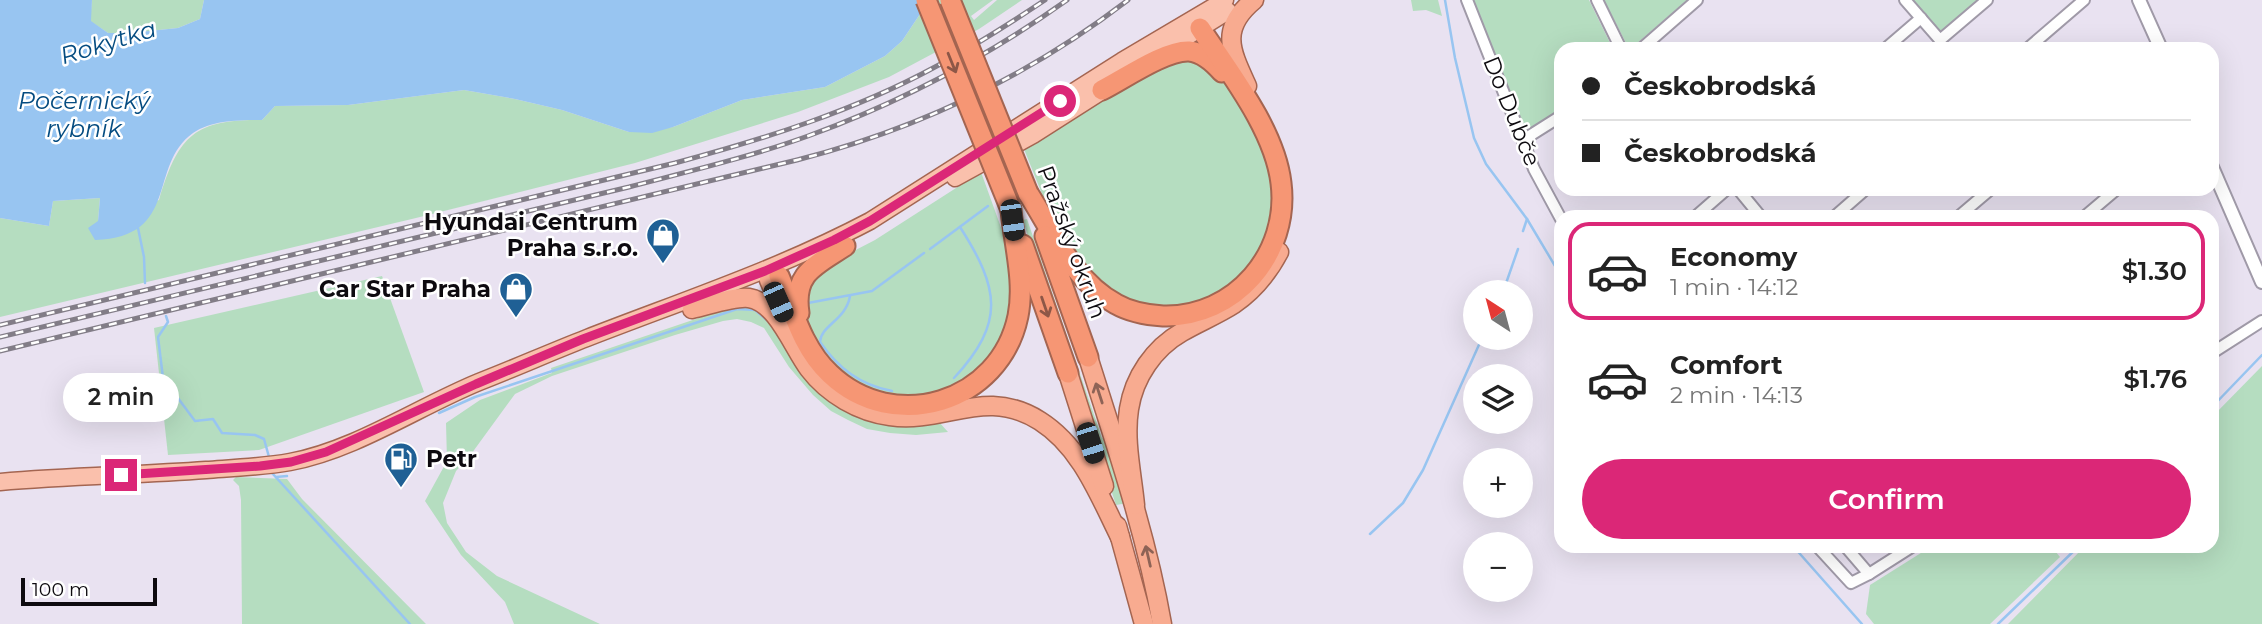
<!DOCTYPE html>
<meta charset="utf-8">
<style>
:root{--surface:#fff;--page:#f6f6f6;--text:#222;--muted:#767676;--line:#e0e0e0;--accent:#db2777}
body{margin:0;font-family:Montserrat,sans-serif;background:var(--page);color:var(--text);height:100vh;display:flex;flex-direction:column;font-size:26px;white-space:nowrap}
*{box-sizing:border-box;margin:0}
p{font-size:23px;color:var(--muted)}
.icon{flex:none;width:38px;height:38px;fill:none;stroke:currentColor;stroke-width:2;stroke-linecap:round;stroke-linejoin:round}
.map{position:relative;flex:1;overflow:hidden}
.sheet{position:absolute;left:1554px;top:210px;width:665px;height:343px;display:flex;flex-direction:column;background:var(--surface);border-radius:21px;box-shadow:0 7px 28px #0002}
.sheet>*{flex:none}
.banner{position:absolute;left:1554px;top:42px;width:665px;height:154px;border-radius:21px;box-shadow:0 7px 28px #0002;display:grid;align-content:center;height:154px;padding:0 28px;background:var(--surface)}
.needle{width:46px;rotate:324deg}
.buttons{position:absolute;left:1463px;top:280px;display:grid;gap:14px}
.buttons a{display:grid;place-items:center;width:70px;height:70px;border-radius:50%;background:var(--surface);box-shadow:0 7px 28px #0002;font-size:35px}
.scale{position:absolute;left:21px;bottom:18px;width:136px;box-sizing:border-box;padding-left:7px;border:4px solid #0d0a0f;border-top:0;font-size:19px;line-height:24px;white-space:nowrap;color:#0d0a0f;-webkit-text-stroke:5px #fff;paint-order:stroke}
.end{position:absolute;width:32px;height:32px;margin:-16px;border:9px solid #db2777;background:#fff;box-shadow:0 0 0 4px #fff}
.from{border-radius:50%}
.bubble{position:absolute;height:49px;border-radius:24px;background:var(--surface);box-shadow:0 7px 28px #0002;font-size:23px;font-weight:600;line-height:49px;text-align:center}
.car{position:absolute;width:21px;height:42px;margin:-21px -10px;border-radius:9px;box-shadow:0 0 5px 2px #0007;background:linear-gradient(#222 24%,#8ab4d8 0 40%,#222 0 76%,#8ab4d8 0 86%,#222 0)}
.banner b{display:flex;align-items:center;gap:24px;height:66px;font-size:26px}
.banner b+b{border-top:2px solid var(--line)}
.banner i{width:18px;height:18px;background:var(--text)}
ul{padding:12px 0 0;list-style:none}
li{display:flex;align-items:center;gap:21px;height:98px;margin:0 14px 10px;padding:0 14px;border:4px solid transparent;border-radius:21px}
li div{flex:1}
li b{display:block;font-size:26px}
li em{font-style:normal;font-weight:600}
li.selected{border-color:var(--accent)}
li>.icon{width:63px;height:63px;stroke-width:1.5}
.button{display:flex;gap:14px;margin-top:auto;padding:14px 28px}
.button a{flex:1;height:80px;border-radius:42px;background:var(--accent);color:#fff;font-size:28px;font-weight:600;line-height:80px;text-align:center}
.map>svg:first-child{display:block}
.green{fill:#b5ddc0}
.water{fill:#98c5f1}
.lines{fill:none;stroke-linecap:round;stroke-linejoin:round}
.stream{stroke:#98c5f1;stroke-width:2.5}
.minor-casing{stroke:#a09aa8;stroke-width:14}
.tertiary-casing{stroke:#a09aa8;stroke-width:16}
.primary-casing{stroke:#a46551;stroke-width:19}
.trunk-casing{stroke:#a46551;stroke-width:21}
.motorway-casing{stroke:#a46551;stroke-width:23}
.minor{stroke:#fff;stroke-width:10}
.tertiary{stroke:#fff;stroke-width:12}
.primary{stroke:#fac0ac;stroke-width:16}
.trunk{stroke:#f8ab90;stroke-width:18}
.motorway{stroke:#f69674;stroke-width:19}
.rail-casing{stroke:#827d87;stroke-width:5}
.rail{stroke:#fff;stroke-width:2.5;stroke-dasharray:8;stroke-linecap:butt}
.motorway-bridge-casing{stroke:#a46551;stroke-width:23;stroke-linecap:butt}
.motorway-bridge{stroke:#f69674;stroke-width:19}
.oneway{stroke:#8d5747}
.oneway2{stroke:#8e6356}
.route{stroke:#db2777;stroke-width:9}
.labels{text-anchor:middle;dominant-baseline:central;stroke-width:5;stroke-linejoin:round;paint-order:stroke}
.street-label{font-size:23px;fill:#0d0a0f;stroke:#fff}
.poi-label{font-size:23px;font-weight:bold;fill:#0d0a0f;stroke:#fff;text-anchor:end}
.water-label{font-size:24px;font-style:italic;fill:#054c81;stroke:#fff}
</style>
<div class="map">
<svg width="2262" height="624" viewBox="0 0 2262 624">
<rect width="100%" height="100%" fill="#e9e2f1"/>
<!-- green -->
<g class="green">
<path d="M92,0h112l-4,19 -22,9 -48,5h-22l-18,-12z"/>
<path d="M925,0h68l-22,16 3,4 23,-20h25l-43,29 -90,48 -91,35 -163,51 -219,55 -416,99v-99l49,8 4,-25 47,-3 -2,23 61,-21c19,-63 34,-81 103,-80l13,-14 73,-1 116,-15 51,9 47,11 67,22 44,-5 69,-27 83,-13 60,-31 17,-15 22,-33z"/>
<path d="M1411,0h27l4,16 -16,-6 -13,1z"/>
<path d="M1472,0h117l24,49h-52v59c-11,8 -23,20 -37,22z"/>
<path d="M1604,0h83l-52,45h-8z"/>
<path d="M1913,0h68l-35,31 -11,-1 -23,-26z"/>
<path d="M1190,57l32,21 33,51 9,20 12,49 -9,45 -29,40 -46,24h-54l-45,-25 -43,-68 -26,-65 126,-79z"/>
<path d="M981,172l22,61 4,3 7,70 -21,50 -26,26 -38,14 -35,2 -46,-18 -27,-27 -17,-38 -1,-27 12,-17 60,-31z"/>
<path d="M1027,219l75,219 6,-1 20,66 -12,2 -81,-246 -12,-39z"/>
<path d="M382,276l42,116 -165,58 -91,5 -14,-127z"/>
<path d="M740,304l25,8c11,18 20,39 33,57 35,47 85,59 141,53l9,10 -32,3 -26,-2 -23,-4 -19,-9 -17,-9 -18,-16 -24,-28 -25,-39 -13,-6 -14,-3 -14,2 -48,14 -123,41 -37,18 -46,63 -13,14 -13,32 4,20 19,29 31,24 103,48h-86l-9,-22 -44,-47 -36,-54 22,-40 -1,-38 34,-23 69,-26 3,-1 -1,-5z"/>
<path d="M2262,366v258h-254l77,-78h127v-129z"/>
<path d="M236,477l51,2 15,20 124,125h-184l-1,-124 -2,-14 -6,-6z"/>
<path d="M1932,546h119l9,11 -70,67h-116l-8,-10 4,-29z"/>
</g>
<!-- water -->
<path class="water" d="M0,0h92l-1,21 17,12h22l48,-5 22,-9 4,-19h721l-1,8 -22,33 -17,15 -60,31 -83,13 -69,27 -21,6 -23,-1 -67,-22 -47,-11 -51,-9 -116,15 -73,1 -13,14c-22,0 -50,0 -69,13 -46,33 -12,104 -98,107l-7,-12 10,-7 2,-23 -47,3 -4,25 -49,-8z"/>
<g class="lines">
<!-- stream -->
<g class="stream">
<path d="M1445,0l10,58 19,80 12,26 41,55 34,57"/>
<path d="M138,228l6,29 1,26"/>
<path d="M1523,231l4,-12"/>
<path d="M930,249l58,-43"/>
<path d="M1503,292l15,-43"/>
<path d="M850,296c-4,24 -29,29 -30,46 18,26 40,43 72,49"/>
<path d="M808,303l64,-12 52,-38"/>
<path d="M166,316l2,6 -10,15 5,41 32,43 18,-2 9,14 33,2 9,4 5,18"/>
<path d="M954,378c52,-56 45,-90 6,-151"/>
<path d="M2212,407l50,-52"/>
<path d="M439,413l36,-16 262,-88 18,1 13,11"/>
<path d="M272,473l138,151"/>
<path d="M276,477l11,-1"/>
<path d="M1370,534l33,-31 20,-33 59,-132"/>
<path d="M1793,546l69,78"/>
<path d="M1998,624l81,-78"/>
</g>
<!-- minor casing -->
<g class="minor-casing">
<g id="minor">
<path d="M1467,0l67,169 27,50"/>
<path d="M1597,0l24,49"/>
<path d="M1905,0l35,40 47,-40"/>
<path d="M1641,49l56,-49"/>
<path d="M1885,49l36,-31"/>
<path d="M2027,49l57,-49"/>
<path d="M1523,140l38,-24"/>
<path d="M1738,189l23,28"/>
<path d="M1695,217l32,-28"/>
<path d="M1834,217l32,-28"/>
<path d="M1958,217l33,-28"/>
<path d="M2084,217l33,-28"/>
<path d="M2212,353l50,-32"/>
<path d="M1817,546l34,37 18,-9 44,-28"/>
<path d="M1845,546l24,28"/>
</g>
</g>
<!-- tertiary casing -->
<g class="tertiary-casing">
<g id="tertiary">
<path d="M2139,0l22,49"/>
<path d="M2212,167l50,115"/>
</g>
</g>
<!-- primary casing -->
<g class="primary-casing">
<g id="primary">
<path d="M1161,53l67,-42"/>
<path d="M955,178l78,-43 80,-51"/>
<path d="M0,482c68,-6 137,-7 206,-12 28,-2 56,-3 84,-8 65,-12 128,-55 189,-80 36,-14 72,-30 108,-44 95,-37 192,-69 283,-117l252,-160 103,-61"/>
</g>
</g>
<!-- trunk casing -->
<g class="trunk-casing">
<g id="trunk">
<path d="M1247,86c-16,-35 -28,-57 7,-86"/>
<path d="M769,280l17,39"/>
<path d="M692,309c15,-3 42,-13 57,-11 28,4 44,50 60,71 19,25 50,43 81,47 55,8 95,-30 150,5 41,26 59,74 80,116"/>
<path d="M1088,357c28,89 58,176 74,267"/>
<path d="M1068,373l36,113"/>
<path d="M1135,505c-3,-31 -11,-65 -6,-96 5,-32 25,-61 53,-77 17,-10 35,-17 52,-28 20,-14 34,-31 45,-52"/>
<path d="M1117,526l27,98"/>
</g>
</g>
<!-- motorway casing -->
<g class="motorway-casing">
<g id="motorway">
<path d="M1102,90c22,-11 63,-40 87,-39 13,1 25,12 33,21"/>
<path d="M1028,193c25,39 45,88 88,111 14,8 31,11 47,12 72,2 127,-63 118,-133 -6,-53 -52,-111 -81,-155"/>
<path d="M1045,236l43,121"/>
<path d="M1023,245l45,128"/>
<path d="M779,276c14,34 23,72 51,98 64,61 170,29 188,-58 7,-34 -4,-72 -7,-106"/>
<path d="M799,313c-6,-40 16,-47 46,-67"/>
</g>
</g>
<!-- minor -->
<use href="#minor" class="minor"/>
<!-- tertiary -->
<use href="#tertiary" class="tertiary"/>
<!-- primary -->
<use href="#primary" class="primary"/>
<!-- trunk -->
<use href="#trunk" class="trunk"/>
<!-- motorway -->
<use href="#motorway" class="motorway"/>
<!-- rail casing -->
<g class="rail-casing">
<g id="rail">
<path d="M0,325l675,-162c89,-24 179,-52 260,-96 38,-20 74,-43 110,-67"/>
<path d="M0,337l629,-150c61,-16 121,-30 179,-51 93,-34 179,-79 259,-136"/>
<path d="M0,351l797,-191c121,-31 232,-84 331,-160"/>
</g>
</g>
<!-- rail -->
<use href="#rail" class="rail"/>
<!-- motorway-bridge casing -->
<g class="motorway-bridge-casing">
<g id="motorway-bridge">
<path d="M926,0l85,210"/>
<path d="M950,0l78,193"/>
</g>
</g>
<!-- motorway-bridge -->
<use href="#motorway-bridge" class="motorway-bridge"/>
</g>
<!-- one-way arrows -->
<defs><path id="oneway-shaft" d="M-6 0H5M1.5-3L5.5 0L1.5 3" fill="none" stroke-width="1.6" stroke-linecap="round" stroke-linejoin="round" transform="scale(1.75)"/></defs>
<g class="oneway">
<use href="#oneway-shaft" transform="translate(952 63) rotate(68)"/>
<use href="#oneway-shaft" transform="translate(1045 307) rotate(71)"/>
</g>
<g class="oneway2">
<use href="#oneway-shaft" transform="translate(1099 393) rotate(-108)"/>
<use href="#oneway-shaft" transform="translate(1148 556) rotate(-103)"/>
</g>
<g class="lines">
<!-- route -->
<path class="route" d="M121,475l139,-9 31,-4 35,-10 150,-68 107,-45 182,-68 69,-31 36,-19 190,-120"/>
</g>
<!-- icons -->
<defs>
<g id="shop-pin" transform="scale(1.75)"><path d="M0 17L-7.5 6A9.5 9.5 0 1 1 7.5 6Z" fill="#1f6095" stroke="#fff"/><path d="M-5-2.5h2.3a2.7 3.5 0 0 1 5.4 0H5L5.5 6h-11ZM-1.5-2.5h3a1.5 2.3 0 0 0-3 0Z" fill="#fff"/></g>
<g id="fuel-pin" transform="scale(1.75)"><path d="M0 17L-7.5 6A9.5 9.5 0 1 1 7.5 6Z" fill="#1f6095" stroke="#fff"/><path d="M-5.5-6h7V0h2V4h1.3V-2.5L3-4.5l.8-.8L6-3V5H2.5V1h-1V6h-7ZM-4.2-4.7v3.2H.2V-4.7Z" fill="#fff"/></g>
</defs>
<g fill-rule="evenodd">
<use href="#shop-pin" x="663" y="235"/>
<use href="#shop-pin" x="516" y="289"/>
<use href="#fuel-pin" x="401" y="459"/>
</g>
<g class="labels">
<!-- street labels -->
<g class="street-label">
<text transform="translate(1512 111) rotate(68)">Do Dubče</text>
<text transform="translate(1072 242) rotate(70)">Pražský okruh</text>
</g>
<!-- poi labels -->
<g class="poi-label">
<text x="638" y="222">Hyundai Centrum<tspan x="638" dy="26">Praha s.r.o.</tspan></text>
<text x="491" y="289">Car Star Praha</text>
<text x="426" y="459" text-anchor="start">Petr</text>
</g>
<!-- water labels -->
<g class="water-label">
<text transform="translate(108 42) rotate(-17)">Rokytka</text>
<text x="84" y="100">Počernický<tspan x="84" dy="28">rybník</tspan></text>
</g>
</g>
</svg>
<div class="buttons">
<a><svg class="needle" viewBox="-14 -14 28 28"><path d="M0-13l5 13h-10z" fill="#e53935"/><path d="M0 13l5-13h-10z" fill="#767676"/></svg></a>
<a><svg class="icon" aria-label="layers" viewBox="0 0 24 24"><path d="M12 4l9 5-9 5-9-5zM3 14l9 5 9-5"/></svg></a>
<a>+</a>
<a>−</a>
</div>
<div class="scale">100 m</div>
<i class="end from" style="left:1060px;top:101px"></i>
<i class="end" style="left:121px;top:475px"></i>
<div class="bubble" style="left:63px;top:373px;width:116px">2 min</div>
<i class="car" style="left:1012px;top:220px;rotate:172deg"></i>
<i class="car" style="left:778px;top:302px;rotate:156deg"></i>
<i class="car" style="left:1090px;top:443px;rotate:162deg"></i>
<div class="banner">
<b><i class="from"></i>Českobrodská</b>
<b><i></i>Českobrodská</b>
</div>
<section class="sheet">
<ul>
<li class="selected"><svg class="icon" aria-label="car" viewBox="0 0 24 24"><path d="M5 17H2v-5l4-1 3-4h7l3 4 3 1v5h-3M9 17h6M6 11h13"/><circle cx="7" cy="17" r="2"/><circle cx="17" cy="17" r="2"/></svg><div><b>Economy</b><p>1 min · 14:12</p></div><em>$1.30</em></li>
<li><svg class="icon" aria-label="car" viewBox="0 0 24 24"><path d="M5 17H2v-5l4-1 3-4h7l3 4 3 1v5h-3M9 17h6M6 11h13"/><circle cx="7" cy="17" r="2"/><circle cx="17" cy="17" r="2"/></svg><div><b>Comfort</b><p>2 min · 14:13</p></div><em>$1.76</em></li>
</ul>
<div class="button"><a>Confirm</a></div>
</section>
</div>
